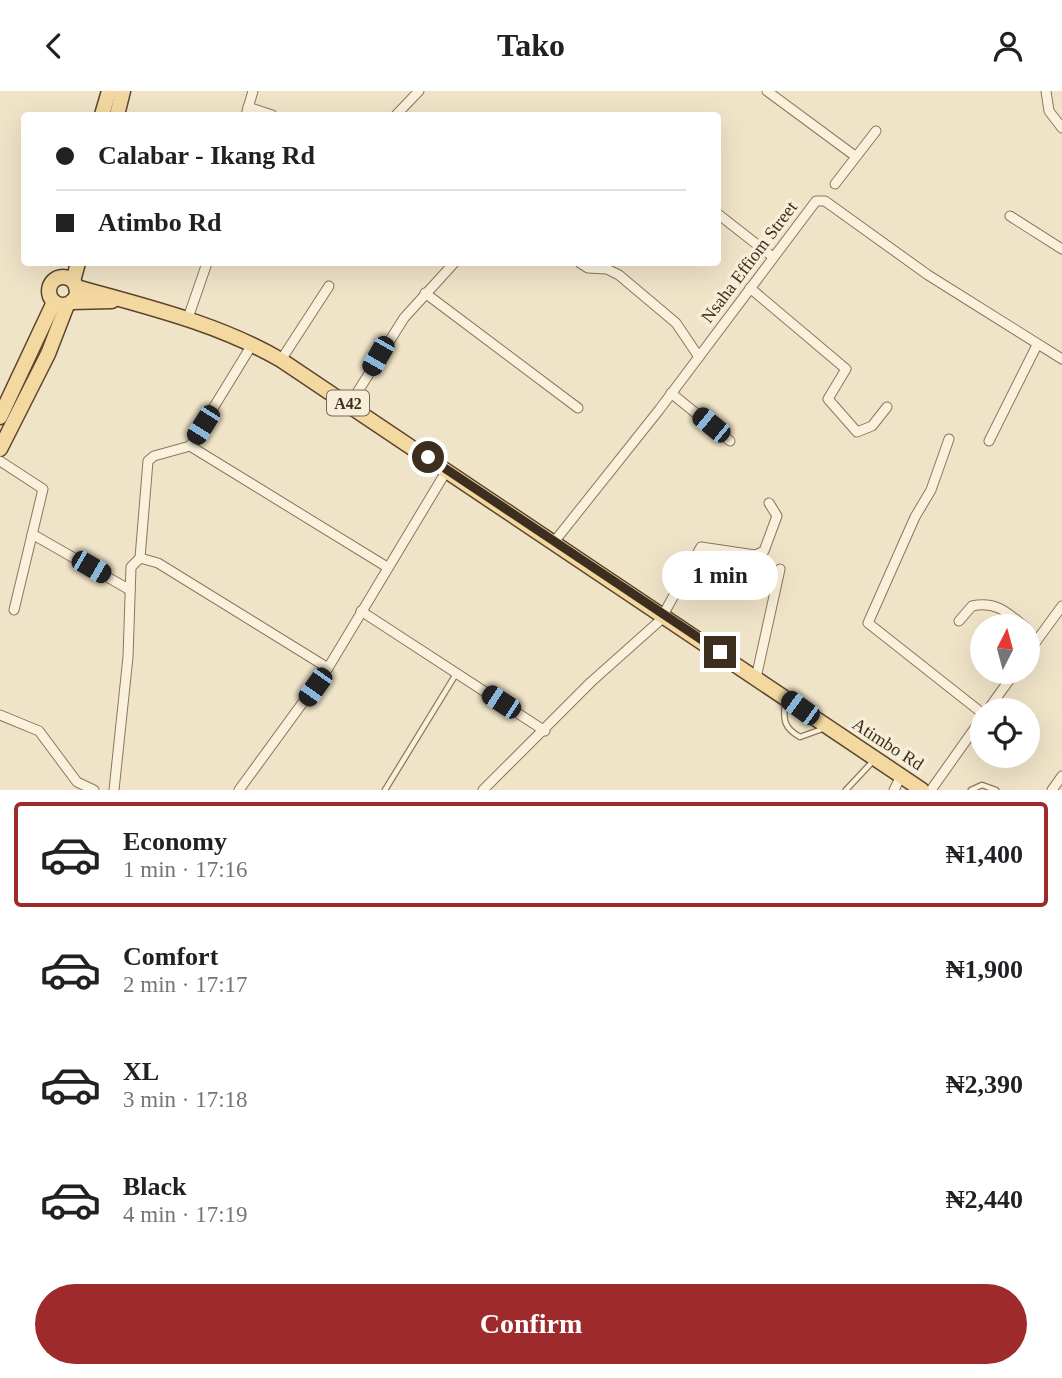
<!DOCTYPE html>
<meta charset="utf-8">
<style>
:root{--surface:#fff;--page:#f6f6f6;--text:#202124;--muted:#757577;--line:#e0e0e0;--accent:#9e2a2b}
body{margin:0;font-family:"Times New Roman",serif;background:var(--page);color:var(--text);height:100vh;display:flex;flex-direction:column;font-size:26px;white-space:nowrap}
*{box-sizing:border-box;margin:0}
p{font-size:23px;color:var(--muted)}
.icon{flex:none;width:38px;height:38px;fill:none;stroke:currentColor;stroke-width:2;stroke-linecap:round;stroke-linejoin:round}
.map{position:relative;height:699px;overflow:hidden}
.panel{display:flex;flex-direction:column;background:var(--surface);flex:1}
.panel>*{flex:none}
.guide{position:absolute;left:21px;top:21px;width:700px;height:154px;border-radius:7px;box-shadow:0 7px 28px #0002;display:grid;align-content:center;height:154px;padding:0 35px;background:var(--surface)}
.needle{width:46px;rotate:6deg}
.fabs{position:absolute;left:970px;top:523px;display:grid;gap:14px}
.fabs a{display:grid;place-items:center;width:70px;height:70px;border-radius:50%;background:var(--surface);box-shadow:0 7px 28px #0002;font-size:35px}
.end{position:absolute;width:32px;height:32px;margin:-16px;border:9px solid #3d2e20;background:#fff;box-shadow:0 0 0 4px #fff}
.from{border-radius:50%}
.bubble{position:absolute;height:49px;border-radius:24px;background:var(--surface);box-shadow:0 7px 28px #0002;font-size:23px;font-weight:800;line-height:49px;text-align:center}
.car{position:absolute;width:21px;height:42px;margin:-21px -10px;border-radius:9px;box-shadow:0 0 5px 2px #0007;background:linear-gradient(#222 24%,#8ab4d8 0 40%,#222 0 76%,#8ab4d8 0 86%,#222 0)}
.guide b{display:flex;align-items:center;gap:24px;height:66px;font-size:26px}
.guide b+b{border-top:2px solid var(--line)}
.guide i{width:18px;height:18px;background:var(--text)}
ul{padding:12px 0 0;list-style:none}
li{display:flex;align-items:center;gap:21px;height:105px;margin:0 14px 10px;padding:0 21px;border:4px solid transparent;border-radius:7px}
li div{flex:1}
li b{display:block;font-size:26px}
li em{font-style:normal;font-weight:800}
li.selected{border-color:var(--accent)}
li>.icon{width:63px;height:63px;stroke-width:1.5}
.button{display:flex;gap:14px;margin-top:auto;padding:14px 35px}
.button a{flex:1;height:80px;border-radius:42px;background:var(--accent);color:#fff;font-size:28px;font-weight:800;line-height:80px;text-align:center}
header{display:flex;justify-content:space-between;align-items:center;height:91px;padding:0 35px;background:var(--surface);font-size:32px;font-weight:800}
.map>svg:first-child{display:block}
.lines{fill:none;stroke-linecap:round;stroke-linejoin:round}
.service-casing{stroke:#8d765c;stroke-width:7}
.minor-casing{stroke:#8d765c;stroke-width:11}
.primary-casing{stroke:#5b4430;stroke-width:17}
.service{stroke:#faf1dc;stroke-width:4.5}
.minor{stroke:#faf1dc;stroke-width:9}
.primary{stroke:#f3d9a0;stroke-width:14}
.route{stroke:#3d2e20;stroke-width:9}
.labels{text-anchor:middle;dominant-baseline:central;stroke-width:7;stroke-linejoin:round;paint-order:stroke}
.shield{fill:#f7eed8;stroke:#756857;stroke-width:2}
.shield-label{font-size:16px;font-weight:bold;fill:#3d2e20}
.street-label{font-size:18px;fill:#3d2e20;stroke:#f7eed8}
</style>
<header><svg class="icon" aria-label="back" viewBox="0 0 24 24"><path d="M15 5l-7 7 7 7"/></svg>Tako<svg class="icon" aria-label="person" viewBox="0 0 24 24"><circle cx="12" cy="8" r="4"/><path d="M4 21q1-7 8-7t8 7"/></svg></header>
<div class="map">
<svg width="1062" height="699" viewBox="0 0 1062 699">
<rect width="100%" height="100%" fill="#f0e4c8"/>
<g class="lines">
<!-- service casing -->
<g class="service-casing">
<g id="service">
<path d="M785,612c-2,17 -1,25 15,34l25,-9"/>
<path d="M385,699l71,-116"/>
<path d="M846,699l29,-31"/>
<path d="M971,699l11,-5 14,5"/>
</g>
</g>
<!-- minor casing -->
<g class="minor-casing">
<g id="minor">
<path d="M767,0l88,65"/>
<path d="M1046,0l3,20 13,17"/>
<path d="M248,16l24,8"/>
<path d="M246,24l7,-24"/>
<path d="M396,24l23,-24"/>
<path d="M835,93l41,-53"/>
<path d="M718,123l55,43"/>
<path d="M1010,125l52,33"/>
<path d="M580,172l8,5 19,1 12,6 57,48 23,34"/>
<path d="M750,197l96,81 -18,30 29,33 15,-6 15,-19"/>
<path d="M425,202l153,115"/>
<path d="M188,227l19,-55"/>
<path d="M281,269l48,-74"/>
<path d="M671,302l59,48"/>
<path d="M350,313l54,-86 50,-55"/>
<path d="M949,348l-18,51 -16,27 -47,106 114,90"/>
<path d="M989,350l48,-96"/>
<path d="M190,355l197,121"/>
<path d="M0,370l43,28 -29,121"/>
<path d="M32,443l98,56"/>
<path d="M554,451l105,-132 157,-209h9l103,74 134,84"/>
<path d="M140,467l8,-97 6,-5 36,-10 63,-103"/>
<path d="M361,520l184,120"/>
<path d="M663,524l38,-68 54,8 9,-4 13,-35 -8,-13"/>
<path d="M959,530l13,-15c24,-5 35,6 53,21"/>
<path d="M1027,563l35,-48"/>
<path d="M756,587l24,-109"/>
<path d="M987,620l28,-39"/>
<path d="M0,624l39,16 38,51 17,8"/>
<path d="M114,699l14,-133 3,-90 9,-9 18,5 170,105"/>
<path d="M239,699l89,-122 119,-198"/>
<path d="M483,699l108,-108 74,-66"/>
<path d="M894,699l7,-14"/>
<path d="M931,699l51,-72"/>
<path d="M1052,699l10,-14"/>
</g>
</g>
<!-- primary casing -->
<g class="primary-casing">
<g id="primary">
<path d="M102,24l7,-24"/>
<path d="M117,24l6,-24"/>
<circle cx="63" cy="200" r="14"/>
<path d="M73,190l5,-18"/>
<path d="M76,196c71,20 141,36 205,73l641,430"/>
<path d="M71,211l41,-1"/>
<path d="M0,326l54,-115"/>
<path d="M0,358l48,-95 19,-49"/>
</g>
</g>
<!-- service -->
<use href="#service" class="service"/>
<!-- minor -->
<use href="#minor" class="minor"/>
<!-- primary -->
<use href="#primary" class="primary"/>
</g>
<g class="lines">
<!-- route -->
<path class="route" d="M428,366l292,195"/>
</g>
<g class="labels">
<!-- shield labels -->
<rect class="shield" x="327" y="299.5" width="42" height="25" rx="5"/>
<g class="shield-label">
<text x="348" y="312">A42</text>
</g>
<!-- street labels -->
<g class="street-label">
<text transform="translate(749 171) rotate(-53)">Nsaha Effiom Street</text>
<text transform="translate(888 653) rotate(33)">Atimbo Rd</text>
</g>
</g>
</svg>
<div class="fabs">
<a><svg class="needle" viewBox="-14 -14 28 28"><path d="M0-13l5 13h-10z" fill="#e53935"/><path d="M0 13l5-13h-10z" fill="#757577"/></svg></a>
<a><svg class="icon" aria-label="locate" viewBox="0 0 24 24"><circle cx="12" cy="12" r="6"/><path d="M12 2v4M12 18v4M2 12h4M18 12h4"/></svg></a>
</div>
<i class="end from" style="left:428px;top:366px"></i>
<i class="end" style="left:720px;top:561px"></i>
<div class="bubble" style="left:662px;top:460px;width:116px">1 min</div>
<i class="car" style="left:378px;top:265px;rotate:210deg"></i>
<i class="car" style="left:203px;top:334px;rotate:212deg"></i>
<i class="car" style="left:711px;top:334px;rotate:309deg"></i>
<i class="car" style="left:91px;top:476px;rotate:120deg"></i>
<i class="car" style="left:315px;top:596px;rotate:215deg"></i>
<i class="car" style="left:501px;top:611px;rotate:303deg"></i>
<i class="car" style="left:800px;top:617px;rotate:306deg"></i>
<div class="guide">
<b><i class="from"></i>Calabar - Ikang Rd</b>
<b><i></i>Atimbo Rd</b>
</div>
</div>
<section class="panel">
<ul>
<li class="selected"><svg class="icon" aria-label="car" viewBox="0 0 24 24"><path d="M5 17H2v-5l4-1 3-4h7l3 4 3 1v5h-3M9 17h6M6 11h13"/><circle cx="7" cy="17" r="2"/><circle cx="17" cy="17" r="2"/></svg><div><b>Economy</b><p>1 min · 17:16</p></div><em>₦1,400</em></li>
<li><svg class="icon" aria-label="car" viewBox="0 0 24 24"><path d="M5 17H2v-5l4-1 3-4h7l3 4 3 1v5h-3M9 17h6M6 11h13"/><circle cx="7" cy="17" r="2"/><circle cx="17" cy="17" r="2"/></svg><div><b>Comfort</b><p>2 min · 17:17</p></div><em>₦1,900</em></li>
<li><svg class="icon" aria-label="car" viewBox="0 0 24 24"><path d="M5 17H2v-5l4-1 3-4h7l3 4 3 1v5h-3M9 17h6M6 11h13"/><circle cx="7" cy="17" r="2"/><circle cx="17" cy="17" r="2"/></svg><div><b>XL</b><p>3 min · 17:18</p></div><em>₦2,390</em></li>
<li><svg class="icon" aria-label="car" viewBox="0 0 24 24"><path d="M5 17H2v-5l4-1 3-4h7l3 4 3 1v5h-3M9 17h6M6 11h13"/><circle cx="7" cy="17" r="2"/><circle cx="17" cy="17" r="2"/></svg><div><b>Black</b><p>4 min · 17:19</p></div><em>₦2,440</em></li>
</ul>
<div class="button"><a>Confirm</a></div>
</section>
